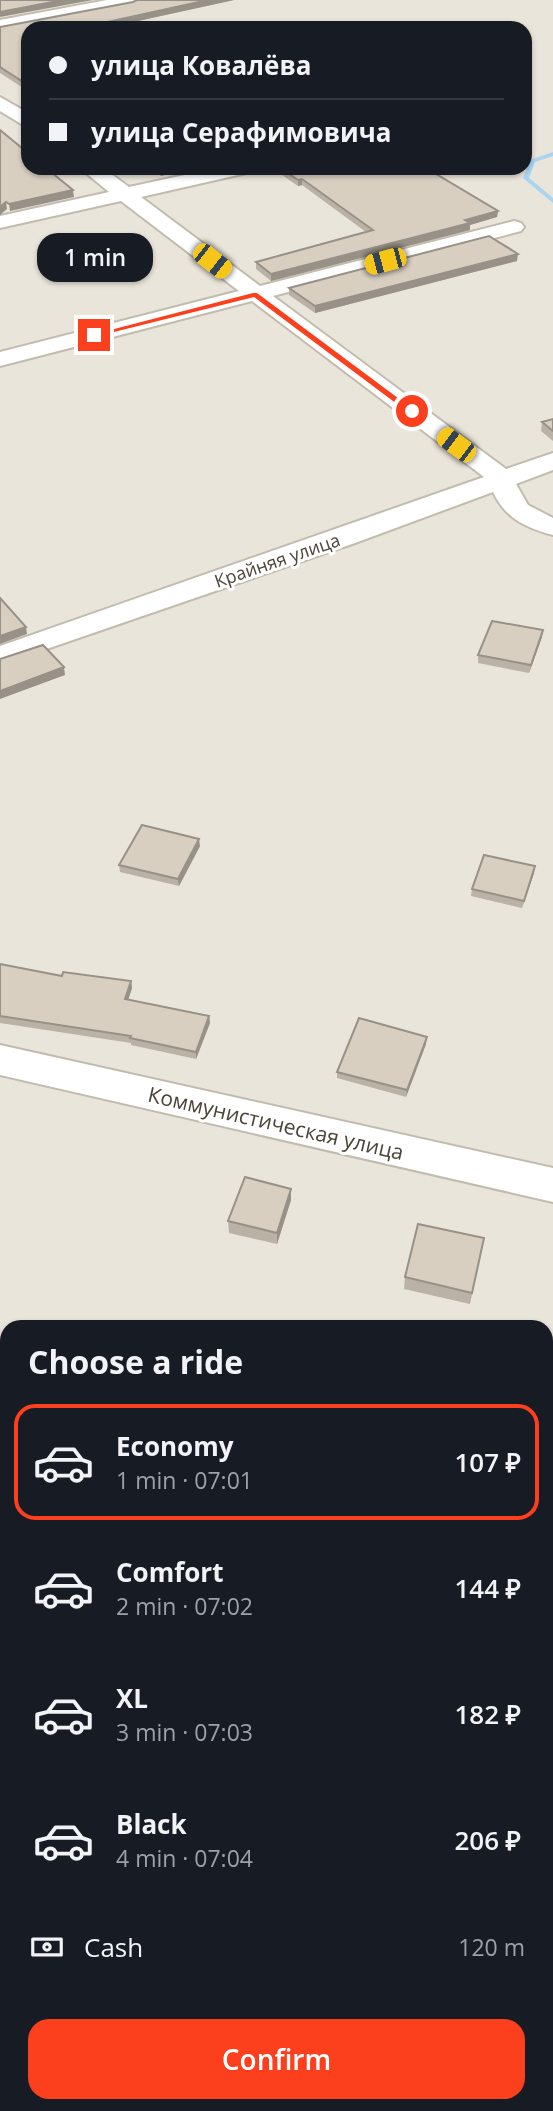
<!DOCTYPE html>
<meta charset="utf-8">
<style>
:root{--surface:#171b24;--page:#20242c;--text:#f1f3f6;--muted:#9ea1a6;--line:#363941;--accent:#fc3f1d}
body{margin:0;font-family:"Open Sans",sans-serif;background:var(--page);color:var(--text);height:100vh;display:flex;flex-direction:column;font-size:26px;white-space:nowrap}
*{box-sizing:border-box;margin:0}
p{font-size:23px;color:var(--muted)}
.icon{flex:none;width:38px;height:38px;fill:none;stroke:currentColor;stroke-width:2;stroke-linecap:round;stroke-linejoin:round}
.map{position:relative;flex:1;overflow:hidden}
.drawer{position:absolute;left:0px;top:1320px;width:553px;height:793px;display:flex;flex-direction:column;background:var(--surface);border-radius:21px 21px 0 0;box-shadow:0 2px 5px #0004}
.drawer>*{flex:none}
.hud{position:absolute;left:21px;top:21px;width:511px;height:154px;border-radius:21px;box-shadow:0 2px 5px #0004;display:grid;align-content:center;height:154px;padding:0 28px;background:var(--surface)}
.end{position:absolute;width:32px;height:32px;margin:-16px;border:9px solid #fc3f1d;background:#fff;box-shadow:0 0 0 4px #fff}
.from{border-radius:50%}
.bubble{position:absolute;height:49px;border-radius:21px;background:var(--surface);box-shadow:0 2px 5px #0004;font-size:23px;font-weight:600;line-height:49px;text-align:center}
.car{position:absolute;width:21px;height:42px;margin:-21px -10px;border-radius:9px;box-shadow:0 0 5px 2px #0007;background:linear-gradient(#f5c518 24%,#345 0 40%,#f5c518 0 76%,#345 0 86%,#f5c518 0)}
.hud b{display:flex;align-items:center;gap:24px;height:66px;font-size:26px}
.hud b+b{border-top:2px solid var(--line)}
.hud i{width:18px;height:18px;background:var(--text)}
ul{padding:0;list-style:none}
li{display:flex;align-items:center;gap:21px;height:116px;margin:0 14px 10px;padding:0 14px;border:4px solid transparent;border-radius:21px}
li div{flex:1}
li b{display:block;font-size:26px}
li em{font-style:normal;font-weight:600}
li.selected{border-color:var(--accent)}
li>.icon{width:63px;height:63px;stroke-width:1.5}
h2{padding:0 28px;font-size:32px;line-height:84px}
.pay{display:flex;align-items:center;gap:18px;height:77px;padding:0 28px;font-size:26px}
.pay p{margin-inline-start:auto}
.action{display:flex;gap:14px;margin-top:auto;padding:14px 28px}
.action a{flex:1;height:80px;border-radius:21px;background:var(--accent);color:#fff;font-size:28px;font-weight:600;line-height:80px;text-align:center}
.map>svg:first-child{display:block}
.residential{fill:#eae5da;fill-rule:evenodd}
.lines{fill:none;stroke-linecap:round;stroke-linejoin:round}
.stream{fill:#a9d4f2;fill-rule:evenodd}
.minor-casing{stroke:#c2bbae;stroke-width:4}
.minor{fill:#fff;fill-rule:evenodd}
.wall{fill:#bab2a6}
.shaded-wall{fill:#979187}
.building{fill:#d8cfc1;stroke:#979187;stroke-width:2}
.route{fill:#fc3f1d}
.labels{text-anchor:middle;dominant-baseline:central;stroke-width:6;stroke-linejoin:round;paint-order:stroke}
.far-street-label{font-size:18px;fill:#4b4439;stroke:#fff}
.street-label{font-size:21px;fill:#4b4439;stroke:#fff}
</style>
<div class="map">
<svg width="553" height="2111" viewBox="0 0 553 2111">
<rect width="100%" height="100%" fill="#f6f3ec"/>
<!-- residential -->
<path class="residential" d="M0,0h553v2111h-553zM28,28h497v140h-497zM7,1326h539v779h-539z"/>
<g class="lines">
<!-- stream -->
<path class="stream" d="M553,152v4l-18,6 -6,16 24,20v5l-30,-25 7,-18z"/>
<!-- minor casing -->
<g class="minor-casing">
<g id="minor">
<path d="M107,0h34l-8,5 -133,25v-10z"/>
<path d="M0,97l28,16v15l-28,-17z"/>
<path d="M80,168h23l26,19 88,-19h37l-3,4 -110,25 119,89 254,-65 7,2 3,4 -3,4 -248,65 233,173 47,-16v17l-37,14 12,21 25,13v17c-27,-7 -48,-17 -60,-43l-138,51 -355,122v-19l484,-169 -232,-176 -252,65v-14l239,-61 -118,-90 -121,27v-12l109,-24z"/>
<path d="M0,1045l553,123v34l-553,-127z"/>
</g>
</g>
<!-- minor -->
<use href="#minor" class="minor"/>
</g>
<!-- wall -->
<g class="wall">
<path d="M137,0h97l-128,28h-78v63l-28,-18v-46l133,-25z"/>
<path d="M149,168h42l-30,8z"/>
<path d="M272,168h154l72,43 -1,6 -27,8v5l-199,51 -15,-12v-7l110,-30 -64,-47 -4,1z"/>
<path d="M517,261l-202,52 -26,-18v-7z"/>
<path d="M553,419v22l-12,-10 1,-9z"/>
<path d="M542,637l-13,36 -51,-10v-8z"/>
<path d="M200,846l-21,40 -59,-14 -1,-7z"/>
<path d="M534,873l-12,35 -51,-12 1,-7z"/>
<path d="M0,964l62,12 69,5 1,7 -4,12 81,16 1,7 -14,36 -65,-14v-2l-131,-20z"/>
<path d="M426,1044l-20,53 -69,-19v-6z"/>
<path d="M291,1200l-14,44 -48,-11 -1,-12z"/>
<path d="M484,1238l-14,66 -66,-15 1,-12z"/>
<path d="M553,1482v252l-7,-2v-217z"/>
<path d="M546,1832l7,1v84l-3,4 -4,-1z"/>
</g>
<!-- shaded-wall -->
<g class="shaded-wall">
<path d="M63,0h30l-93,17v-5z"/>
<path d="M208,0h26l-128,28h-26z"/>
<path d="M166,168h25l-30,8 -1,-7z"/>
<path d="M302,179v6l-4,1v-6z"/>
<path d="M73,190l1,7 -64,14 -1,-7z"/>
<path d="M6,202l1,7 -7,6v-8z"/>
<path d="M498,211l-1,6 -27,8v5l-199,51v-7z"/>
<path d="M518,254l-1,7 -202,52v-7z"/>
<path d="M26,627l1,7 -27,10v-8z"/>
<path d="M543,630l-1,7 -13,36 2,-8z"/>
<path d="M64,667l1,8 -65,24v-8z"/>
<path d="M199,839l1,7 -21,40 -1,-7z"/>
<path d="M535,866l-1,7 -12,35 2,-7z"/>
<path d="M131,981l1,7 -6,18 -1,-7z"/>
<path d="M209,1016l1,7 -14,36v-7z"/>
<path d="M427,1037l-1,7 -20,53 1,-7z"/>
<path d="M291,1189v11l-14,44v-11z"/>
</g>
<!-- building -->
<g class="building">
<path d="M0,0h63l-63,12z"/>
<path d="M137,0h71l-128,28h-52v57l-28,-18v-40l133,-25z"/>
<path d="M0,130l28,23v15h18l27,22 -64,14 -3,-2 -6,5z"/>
<path d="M281,168h145l72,43 -33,9 5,3 -199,51 -15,-12 117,-32 -71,-51 -4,1z"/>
<path d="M489,236l29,18 -203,52 -26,-18z"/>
<path d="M553,419v12l-11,-9z"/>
<path d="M0,598l26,29 -26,9z"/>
<path d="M492,621l51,9 -12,35 -53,-10z"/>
<path d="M43,645l21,22 -64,24v-32z"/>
<path d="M142,825l57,14 -21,40 -59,-14z"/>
<path d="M484,855l51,11 -11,35 -52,-12z"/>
<path d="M0,964l62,12 1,-4 68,9 -6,18 84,17 -13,36 -66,-14 1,-2 -131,-20z"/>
<path d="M359,1018l68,19 -20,53 -70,-18z"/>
<path d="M245,1177l46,12 -14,44 -49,-12z"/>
<path d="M418,1224l66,14 -12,55 -67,-16z"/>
<path d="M553,1485v244l-7,-2v-207z"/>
<path d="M546,1832l7,1v82l-7,-1z"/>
<path d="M1,1870l6,2v124l-7,-2v-120z"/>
</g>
<!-- route -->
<path class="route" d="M253,293h4l157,117v3h-5l-155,-116 -160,40 -3,-2z"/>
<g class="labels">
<!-- far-street labels -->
<g class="far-street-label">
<text transform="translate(277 560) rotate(-19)">Крайняя улица</text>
</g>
<!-- street labels -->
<g class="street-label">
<text transform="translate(276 1123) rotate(13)">Коммунистическая улица</text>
</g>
</g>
</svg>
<i class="end from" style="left:412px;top:411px"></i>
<i class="end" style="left:94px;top:335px"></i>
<div class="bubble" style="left:37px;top:233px;width:116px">1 min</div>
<i class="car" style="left:212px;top:261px;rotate:128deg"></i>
<i class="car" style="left:385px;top:261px;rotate:255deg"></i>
<i class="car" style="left:456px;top:445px;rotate:307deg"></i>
<div class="hud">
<b><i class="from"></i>улица Ковалёва</b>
<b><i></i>улица Серафимовича</b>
</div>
<section class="drawer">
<h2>Choose a ride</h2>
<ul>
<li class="selected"><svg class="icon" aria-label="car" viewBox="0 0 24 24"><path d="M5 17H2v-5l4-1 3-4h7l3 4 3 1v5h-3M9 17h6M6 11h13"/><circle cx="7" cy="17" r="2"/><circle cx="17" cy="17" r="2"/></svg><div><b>Economy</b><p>1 min · 07:01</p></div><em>107 ₽</em></li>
<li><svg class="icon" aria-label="car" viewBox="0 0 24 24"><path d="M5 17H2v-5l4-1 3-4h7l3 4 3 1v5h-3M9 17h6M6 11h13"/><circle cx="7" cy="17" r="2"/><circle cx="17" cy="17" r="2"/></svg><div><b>Comfort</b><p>2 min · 07:02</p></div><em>144 ₽</em></li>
<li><svg class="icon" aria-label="car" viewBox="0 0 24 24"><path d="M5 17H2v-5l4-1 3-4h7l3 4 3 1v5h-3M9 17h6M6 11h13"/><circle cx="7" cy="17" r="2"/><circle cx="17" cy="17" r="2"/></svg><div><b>XL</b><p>3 min · 07:03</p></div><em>182 ₽</em></li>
<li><svg class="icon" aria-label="car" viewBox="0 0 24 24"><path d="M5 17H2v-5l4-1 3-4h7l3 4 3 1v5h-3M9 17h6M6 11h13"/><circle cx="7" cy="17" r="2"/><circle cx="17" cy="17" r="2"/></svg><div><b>Black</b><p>4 min · 07:04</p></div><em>206 ₽</em></li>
</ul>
<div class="pay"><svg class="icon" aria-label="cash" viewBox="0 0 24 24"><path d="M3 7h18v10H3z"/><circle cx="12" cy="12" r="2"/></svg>Cash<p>120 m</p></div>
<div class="action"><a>Confirm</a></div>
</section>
</div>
